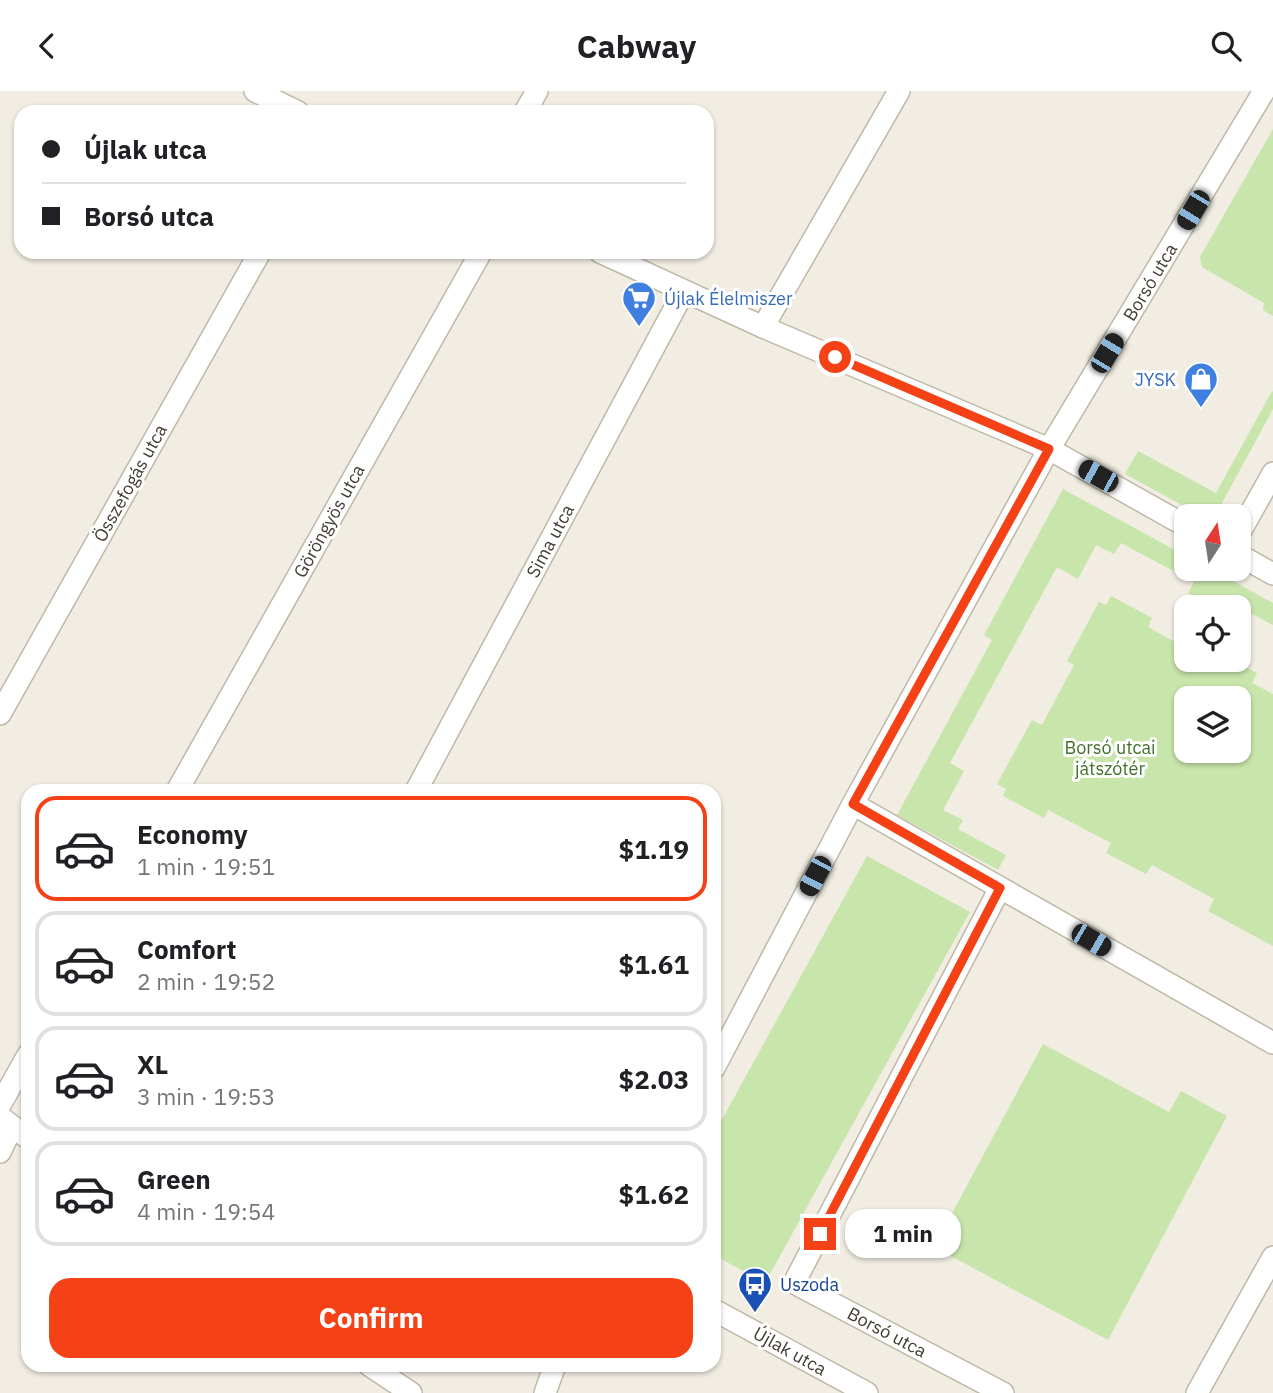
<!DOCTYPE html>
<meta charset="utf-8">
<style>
:root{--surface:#fff;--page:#f2f2f2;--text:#202124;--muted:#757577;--line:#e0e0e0;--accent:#f44216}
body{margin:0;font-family:"IBM Plex Sans",sans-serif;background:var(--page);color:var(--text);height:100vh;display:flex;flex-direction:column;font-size:26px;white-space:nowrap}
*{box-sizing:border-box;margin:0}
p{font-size:23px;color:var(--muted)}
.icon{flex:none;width:38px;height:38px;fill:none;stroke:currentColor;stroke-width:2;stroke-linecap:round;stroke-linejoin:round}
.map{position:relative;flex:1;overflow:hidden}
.sheet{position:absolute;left:21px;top:693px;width:700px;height:588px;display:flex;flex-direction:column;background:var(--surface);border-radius:21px;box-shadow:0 2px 5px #0004}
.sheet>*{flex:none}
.hud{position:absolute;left:14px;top:14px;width:700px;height:154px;border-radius:21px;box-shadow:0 2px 5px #0004;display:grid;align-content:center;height:154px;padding:0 28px;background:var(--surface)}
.needle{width:46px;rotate:12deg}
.fabs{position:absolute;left:1174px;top:413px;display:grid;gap:14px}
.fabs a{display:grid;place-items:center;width:77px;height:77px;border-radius:14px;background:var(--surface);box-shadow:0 2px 5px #0004;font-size:35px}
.end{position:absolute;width:32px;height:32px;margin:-16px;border:9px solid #f44216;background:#fff;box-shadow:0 0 0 4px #fff}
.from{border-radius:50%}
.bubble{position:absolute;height:49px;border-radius:21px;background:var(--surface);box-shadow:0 2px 5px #0004;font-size:23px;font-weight:800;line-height:49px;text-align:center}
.car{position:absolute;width:21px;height:42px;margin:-21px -10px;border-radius:9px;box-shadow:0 0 5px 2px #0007;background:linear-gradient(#222 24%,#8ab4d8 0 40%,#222 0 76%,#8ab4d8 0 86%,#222 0)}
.hud b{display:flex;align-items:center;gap:24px;height:66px;font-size:26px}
.hud b+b{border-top:2px solid var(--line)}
.hud i{width:18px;height:18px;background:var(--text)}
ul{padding:12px 0 0;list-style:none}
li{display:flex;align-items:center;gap:21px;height:105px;margin:0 14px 10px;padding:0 14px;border:4px solid var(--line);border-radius:21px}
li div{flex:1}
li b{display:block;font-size:26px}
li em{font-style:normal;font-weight:800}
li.active{border-color:var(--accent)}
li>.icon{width:63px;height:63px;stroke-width:1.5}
.button{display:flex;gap:14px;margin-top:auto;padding:14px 28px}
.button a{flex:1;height:80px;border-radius:21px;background:var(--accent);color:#fff;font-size:28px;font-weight:800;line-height:80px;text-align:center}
header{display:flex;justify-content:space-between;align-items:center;height:91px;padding:0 28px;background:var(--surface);font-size:32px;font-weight:800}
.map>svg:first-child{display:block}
.green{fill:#c8e5ab;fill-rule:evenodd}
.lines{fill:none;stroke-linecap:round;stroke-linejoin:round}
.street-casing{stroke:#beb8a8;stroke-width:24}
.street{stroke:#fff;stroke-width:21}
.route{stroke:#f44216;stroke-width:9}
.labels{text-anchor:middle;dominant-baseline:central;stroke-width:6;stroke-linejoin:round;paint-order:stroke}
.street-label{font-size:18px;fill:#423d33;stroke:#fff}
.shop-label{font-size:18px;fill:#366cbe;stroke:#fff;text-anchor:start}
.park-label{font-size:18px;fill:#417129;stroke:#fff}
.transit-label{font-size:18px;fill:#164399;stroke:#fff;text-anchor:start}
</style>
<header><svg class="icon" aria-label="back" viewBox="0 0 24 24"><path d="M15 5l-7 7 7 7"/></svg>Cabway<svg class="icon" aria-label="search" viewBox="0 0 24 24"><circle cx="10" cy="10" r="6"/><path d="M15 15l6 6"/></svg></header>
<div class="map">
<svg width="1273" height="1302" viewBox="0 0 1273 1302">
<rect width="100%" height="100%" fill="#f1ede2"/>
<!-- green -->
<g class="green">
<path d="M1273,38v187l-10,-6 1,-7 -62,-36 -2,-10z"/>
<path d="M1272,300l1,1v17l-58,107h-13l-77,-42 13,-23 78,42z"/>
<path d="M1063,398l123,67v13h25l62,34v22l-49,-26 -5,8h-5l-26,-14 6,-11 -73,-39 -7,11 -18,-9 -18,34 -21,-12 -107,196 14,8 -21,39 20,10 -5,9 48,26 -8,15 -101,-55 95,-175 -8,-5z"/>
<path d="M1111,505l41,22 -4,9 38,21v12h45l26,13 -5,10 21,11v252l-65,-35 6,-12 -62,-34 -6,9 -40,-21 5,-10 -63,-33 -4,8 -41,-22 3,-7 -9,-5 35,-64 10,5 32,-60 -7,-4 32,-59 7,3zM1186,607h53v53h-53z"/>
<path d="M867,765l103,56 -205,371 -51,-28v-121z"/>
<path d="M1043,953l126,68 12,-21 46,25 -119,224 -174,-93z"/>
</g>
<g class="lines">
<!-- street casing -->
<g class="street-casing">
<g id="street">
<path d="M255,0l43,21"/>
<path d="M525,21l12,-21"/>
<path d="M600,161l163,75 286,122 137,77"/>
<path d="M763,236l136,-236"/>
<path d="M1239,443l34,-61"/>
<path d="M1239,464l34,19"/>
<path d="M0,623l260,-462"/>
<path d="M177,700l304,-539"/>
<path d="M416,700l268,-500"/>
<path d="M853,713l420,239"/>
<path d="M1000,797l-206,395 209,110"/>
<path d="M714,977l139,-264 196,-355 215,-358"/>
<path d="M0,1014l28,-50"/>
<path d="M0,1026l28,21"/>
<path d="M0,1061l12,-25"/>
<path d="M714,1219l153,83"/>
<path d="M369,1274l42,28"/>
<path d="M545,1302l10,-28"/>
<path d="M1197,1302l76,-136"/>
</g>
</g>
<!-- street -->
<use href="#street" class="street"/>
</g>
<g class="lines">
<!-- route -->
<path class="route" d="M820,1143l180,-346 -147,-84 196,-355 -214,-92"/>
</g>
<!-- icons -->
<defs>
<g id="supermarket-pin" transform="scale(1.75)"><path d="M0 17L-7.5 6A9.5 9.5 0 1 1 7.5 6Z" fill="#3f7fe0" stroke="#fff"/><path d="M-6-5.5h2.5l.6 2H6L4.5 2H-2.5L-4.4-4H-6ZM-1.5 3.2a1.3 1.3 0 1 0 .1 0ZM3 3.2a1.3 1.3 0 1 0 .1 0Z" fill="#fff"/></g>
<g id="shop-pin" transform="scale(1.75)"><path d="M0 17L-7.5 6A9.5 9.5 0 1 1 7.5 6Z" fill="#3f7fe0" stroke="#fff"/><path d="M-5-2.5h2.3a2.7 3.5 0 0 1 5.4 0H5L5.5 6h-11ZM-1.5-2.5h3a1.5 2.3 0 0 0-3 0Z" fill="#fff"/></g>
<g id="bus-pin" transform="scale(1.75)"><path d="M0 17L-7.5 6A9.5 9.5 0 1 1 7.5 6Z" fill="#1a4fb4" stroke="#fff"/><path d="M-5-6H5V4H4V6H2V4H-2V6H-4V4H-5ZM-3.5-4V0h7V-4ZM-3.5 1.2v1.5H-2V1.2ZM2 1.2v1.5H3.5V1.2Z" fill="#fff"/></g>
</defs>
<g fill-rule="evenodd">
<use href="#supermarket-pin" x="639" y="207"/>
<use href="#shop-pin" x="1201" y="288"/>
<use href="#bus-pin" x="755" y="1193"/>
</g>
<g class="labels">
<!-- street labels -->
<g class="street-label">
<text transform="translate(1150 191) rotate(-59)">Borsó utca</text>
<text transform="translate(130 392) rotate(-61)">Összefogás utca</text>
<text transform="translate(329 430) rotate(-61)">Göröngyös utca</text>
<text transform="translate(550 450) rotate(-62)">Sima utca</text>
<text transform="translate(887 1241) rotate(28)">Borsó utca</text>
<text transform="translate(790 1260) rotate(29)">Újlak utca</text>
</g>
<!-- shop labels -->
<g class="shop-label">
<text x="664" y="207">Újlak Élelmiszer</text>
<text x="1176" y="288" text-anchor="end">JYSK</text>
</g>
<!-- park labels -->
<g class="park-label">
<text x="1110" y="656">Borsó utcai<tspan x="1110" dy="21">játszótér</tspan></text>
</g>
<!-- transit labels -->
<g class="transit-label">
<text x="780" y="1193">Uszoda</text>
</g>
</g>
</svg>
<div class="fabs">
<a><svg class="needle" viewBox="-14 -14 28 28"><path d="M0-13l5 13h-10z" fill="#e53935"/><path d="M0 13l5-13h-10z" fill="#757577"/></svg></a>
<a><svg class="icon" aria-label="locate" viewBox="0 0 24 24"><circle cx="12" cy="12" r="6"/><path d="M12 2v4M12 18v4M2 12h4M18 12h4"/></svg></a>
<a><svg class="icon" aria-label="layers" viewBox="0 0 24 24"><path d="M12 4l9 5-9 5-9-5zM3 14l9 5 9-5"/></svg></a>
</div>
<i class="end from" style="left:835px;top:266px"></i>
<i class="end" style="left:820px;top:1143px"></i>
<div class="bubble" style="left:845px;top:1118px;width:116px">1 min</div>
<i class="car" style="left:1193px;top:119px;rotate:211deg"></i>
<i class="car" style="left:1107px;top:262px;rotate:31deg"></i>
<i class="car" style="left:1098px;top:385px;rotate:299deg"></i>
<i class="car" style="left:815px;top:785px;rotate:208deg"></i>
<i class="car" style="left:1091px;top:849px;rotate:120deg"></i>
<div class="hud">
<b><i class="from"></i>Újlak utca</b>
<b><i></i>Borsó utca</b>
</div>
<section class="sheet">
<ul>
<li class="active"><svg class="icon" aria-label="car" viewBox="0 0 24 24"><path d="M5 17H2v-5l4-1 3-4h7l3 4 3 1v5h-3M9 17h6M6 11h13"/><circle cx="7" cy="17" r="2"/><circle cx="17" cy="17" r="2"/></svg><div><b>Economy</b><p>1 min · 19:51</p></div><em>$1.19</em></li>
<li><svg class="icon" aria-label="car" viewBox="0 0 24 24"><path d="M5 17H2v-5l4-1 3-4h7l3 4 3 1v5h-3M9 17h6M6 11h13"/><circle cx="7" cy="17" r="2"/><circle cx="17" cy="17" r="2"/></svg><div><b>Comfort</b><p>2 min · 19:52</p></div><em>$1.61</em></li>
<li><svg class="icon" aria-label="car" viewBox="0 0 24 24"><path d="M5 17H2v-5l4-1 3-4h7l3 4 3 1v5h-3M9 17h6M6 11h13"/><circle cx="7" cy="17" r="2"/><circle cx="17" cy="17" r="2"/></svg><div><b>XL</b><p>3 min · 19:53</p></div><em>$2.03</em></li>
<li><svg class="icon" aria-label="car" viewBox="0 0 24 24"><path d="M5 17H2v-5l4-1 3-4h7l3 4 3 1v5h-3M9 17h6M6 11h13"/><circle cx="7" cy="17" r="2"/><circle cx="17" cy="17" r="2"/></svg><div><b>Green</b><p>4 min · 19:54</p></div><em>$1.62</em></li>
</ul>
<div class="button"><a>Confirm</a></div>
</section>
</div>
